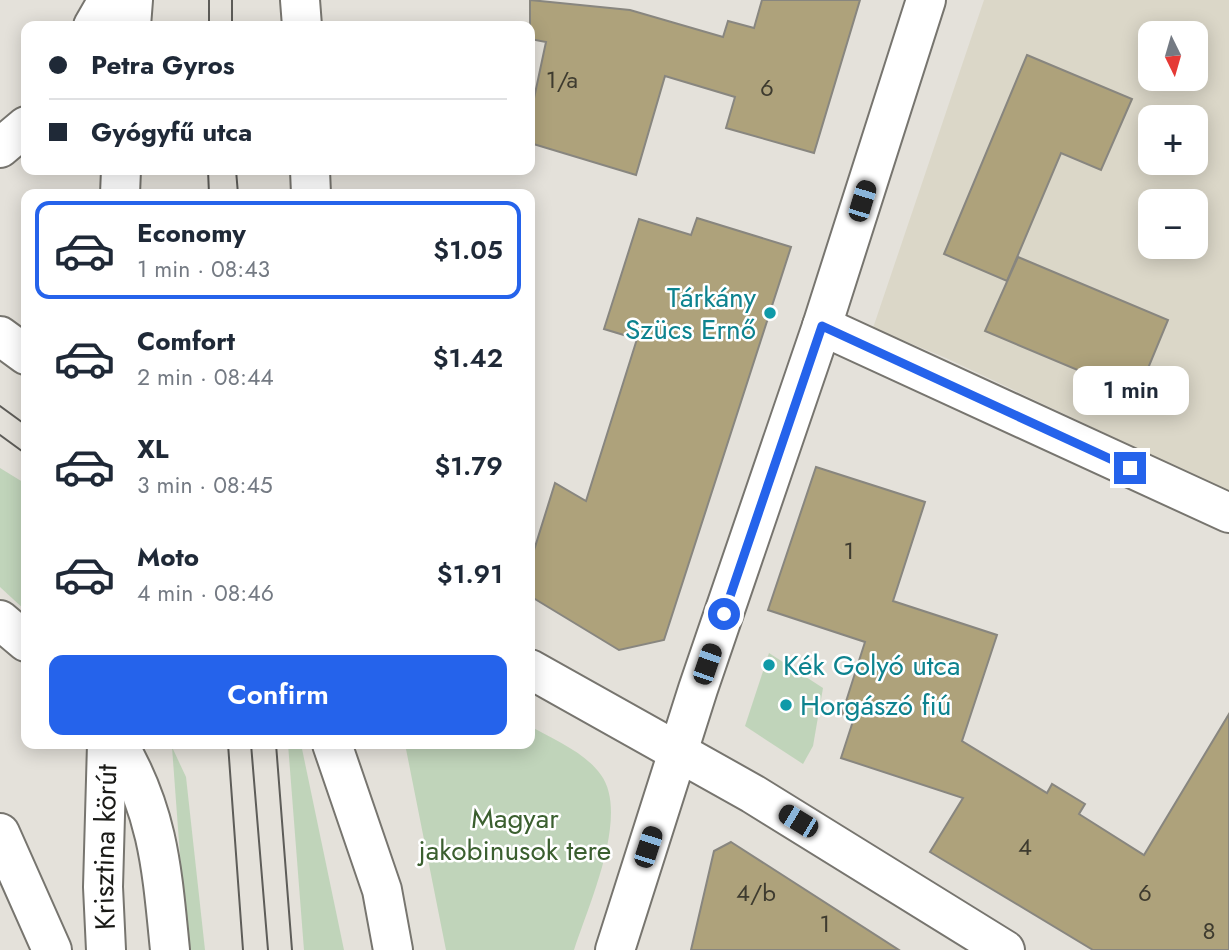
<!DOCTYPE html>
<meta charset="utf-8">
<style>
:root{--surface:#fff;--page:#f2f2f3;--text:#1f2937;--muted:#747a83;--line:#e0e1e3;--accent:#2563eb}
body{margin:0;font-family:Jost,sans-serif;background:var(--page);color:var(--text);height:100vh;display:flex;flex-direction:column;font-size:26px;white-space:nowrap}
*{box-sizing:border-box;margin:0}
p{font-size:23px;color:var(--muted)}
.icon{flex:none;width:38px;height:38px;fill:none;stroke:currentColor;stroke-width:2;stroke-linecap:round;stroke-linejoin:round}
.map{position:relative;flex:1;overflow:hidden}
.details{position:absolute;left:21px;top:189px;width:514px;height:560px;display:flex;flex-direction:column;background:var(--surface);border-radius:14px;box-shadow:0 4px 18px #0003}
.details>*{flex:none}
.banner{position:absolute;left:21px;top:21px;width:514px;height:154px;border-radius:14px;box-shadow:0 4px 18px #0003;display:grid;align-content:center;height:154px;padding:0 28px;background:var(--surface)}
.needle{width:46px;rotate:175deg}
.fabs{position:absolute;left:1138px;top:21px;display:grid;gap:14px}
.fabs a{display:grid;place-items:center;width:70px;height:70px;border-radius:14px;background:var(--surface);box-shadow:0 4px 18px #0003;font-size:35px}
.end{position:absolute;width:32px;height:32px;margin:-16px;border:9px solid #2563eb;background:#fff;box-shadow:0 0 0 4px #fff}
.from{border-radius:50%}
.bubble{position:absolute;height:49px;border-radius:14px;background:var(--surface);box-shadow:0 4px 18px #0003;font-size:23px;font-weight:600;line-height:49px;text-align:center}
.car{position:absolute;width:21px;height:42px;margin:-21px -10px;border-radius:9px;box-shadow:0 0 5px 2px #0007;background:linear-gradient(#222 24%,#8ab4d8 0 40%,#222 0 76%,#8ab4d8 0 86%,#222 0)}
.banner b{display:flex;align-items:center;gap:24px;height:66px;font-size:26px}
.banner b+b{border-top:2px solid var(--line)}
.banner i{width:18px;height:18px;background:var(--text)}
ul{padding:12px 0 0;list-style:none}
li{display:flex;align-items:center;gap:21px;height:98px;margin:0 14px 10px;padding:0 14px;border:4px solid transparent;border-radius:14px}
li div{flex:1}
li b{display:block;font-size:26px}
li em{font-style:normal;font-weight:600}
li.active{border-color:var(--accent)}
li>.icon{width:63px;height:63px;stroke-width:1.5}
.action{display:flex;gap:14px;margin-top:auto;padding:14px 28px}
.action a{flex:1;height:80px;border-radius:14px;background:var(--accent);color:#fff;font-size:28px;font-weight:600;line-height:80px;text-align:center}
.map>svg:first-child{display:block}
.built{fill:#dbd7c8;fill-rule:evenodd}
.green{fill:#c0d4ba}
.building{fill:#aea27b;stroke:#88867f;stroke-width:2}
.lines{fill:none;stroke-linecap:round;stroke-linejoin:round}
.street-casing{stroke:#77756f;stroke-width:42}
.secondary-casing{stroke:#77756f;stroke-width:42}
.street{stroke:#fff;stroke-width:38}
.secondary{stroke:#fff;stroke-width:38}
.tram{stroke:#5d5c58;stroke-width:2}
.route{stroke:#2563eb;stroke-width:9}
.culture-dot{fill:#0f9aa8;stroke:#fff;stroke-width:2.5}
.labels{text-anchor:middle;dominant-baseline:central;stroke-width:5;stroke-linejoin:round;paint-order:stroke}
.number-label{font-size:24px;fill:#3e3b2f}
.culture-label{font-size:28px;fill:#0d838f;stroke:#fff;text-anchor:start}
.park-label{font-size:28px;fill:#3b5f2f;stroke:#fff}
.street-label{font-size:28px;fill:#191916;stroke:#fff}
</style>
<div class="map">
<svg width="1229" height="950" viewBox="0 0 1229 950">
<rect width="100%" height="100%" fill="#e4e1da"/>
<!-- built -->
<path class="built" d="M984,0h245v492l-283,-134 -73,-30zM1150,33h45v46h-45zM1150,117h45v46h-45zM1150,201h45v46h-45z"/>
<!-- green -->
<g class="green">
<path d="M0,468l26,16v127l-26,-24z"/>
<path d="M769,653l54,35 -10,58 -10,18 -58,-38z"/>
<path d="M530,726c24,14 55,26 71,49 29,40 -13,131 -27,175h-128l-41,-206h125z"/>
<path d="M288,744h13l43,206h-40z"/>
<path d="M172,747l14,30 19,173h-18z"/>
</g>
<!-- building -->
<g class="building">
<path d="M530,0l100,10 93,27 5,-16 26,7 8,-28h98l-46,153 -88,-25 9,-31 -70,-21 -29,99 -106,-32v-26l16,-75 -16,-3z"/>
<path d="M1027,55l105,44 -31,71 -40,-17 -54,128 -63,-27z"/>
<path d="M697,218l94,29 -127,393 -45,10 -89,-54v-33l25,-80 31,18 51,-162 -33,-10 35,-110 52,16z"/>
<path d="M1018,257l150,63 -31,75 -152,-64z"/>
<path d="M816,467l109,35 -32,99 104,34 -35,106 85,52 5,-9 33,20 -6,10 65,41 85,-141v236h-136l-163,-98 33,-54 -122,-40 13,-40 -12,-4 23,-72 -97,-32z"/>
<path d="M731,842l168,108h-208l23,-99z"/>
</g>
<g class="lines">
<!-- street casing -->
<g class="street-casing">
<g id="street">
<path d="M822,326l407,187"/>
<path d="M615,950l83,-261 124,-363 104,-326"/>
</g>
</g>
<!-- secondary casing -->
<g class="secondary-casing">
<g id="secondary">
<path d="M300,0l2,26"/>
<path d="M93,26l15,-26"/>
<path d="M131,26l2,-26"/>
<path d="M0,148l26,-22"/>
<path d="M310,170l1,24"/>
<path d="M120,194l1,-24"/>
<path d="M0,336l26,19"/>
<path d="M0,620l26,22"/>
<path d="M530,669l223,125 252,156"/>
<path d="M118,744c41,70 44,127 52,206"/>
<path d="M332,744l50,146 11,60"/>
<path d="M0,833l52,117"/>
<path id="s1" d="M106,950l-3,-63 4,-143"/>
</g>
</g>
<!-- street -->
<use href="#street" class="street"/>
<!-- secondary -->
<use href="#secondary" class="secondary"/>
<!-- tram -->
<g class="tram">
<path d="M209,0v26"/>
<path d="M232,0v26"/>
<path d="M208,170l1,24"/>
<path d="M236,170l2,24"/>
<path d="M0,406l26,19"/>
<path d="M0,435l26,19"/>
<path d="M228,744l15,206"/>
<path d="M251,744l17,206"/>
<path d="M276,744l16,206"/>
</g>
</g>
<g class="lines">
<!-- route -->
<path class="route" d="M724,614l98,-288 308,142"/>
</g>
<!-- markers -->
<g class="culture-dot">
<circle cx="770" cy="313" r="7"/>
<circle cx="769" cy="665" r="7"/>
<circle cx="786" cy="705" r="7"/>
</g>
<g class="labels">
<!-- number labels -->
<g class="number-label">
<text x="562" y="79">1/a</text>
<text x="767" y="87">6</text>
<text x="849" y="550">1</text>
<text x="1025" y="846">4</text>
<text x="756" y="892">4/b</text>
<text x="1145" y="892">6</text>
<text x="825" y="923">1</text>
<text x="1209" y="930">8</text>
</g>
<!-- culture labels -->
<g class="culture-label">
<text x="756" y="297" text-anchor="end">Tárkány<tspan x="756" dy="32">Szücs Ernő</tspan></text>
<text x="783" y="665">Kék Golyó utca</text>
<text x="800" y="705">Horgászó fiú</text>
</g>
<!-- park labels -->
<g class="park-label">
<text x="515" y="818">Magyar<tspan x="515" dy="32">jakobinusok tere</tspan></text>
</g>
<!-- street labels -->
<g class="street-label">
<text stroke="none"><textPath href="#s1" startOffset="103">Krisztina körút</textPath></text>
</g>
</g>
</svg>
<div class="fabs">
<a><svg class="needle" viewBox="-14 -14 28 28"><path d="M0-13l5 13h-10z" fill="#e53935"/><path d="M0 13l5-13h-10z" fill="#747a83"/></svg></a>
<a>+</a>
<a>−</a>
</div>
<i class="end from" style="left:724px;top:614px"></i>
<i class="end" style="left:1130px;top:468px"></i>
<div class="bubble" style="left:1073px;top:366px;width:116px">1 min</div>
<i class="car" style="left:862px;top:201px;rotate:17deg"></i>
<i class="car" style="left:707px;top:664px;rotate:19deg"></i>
<i class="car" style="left:798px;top:821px;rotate:301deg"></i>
<i class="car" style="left:648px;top:847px;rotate:18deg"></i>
<div class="banner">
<b><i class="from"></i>Petra Gyros</b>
<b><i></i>Gyógyfű utca</b>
</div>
<section class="details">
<ul>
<li class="active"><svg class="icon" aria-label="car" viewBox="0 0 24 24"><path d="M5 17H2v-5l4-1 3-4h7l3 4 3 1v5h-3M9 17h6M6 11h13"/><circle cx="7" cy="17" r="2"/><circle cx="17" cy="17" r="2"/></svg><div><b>Economy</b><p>1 min · 08:43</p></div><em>$1.05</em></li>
<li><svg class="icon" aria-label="car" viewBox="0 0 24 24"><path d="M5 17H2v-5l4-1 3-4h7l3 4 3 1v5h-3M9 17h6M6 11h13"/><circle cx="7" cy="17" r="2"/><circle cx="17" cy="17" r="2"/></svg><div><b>Comfort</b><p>2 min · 08:44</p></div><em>$1.42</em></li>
<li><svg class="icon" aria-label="car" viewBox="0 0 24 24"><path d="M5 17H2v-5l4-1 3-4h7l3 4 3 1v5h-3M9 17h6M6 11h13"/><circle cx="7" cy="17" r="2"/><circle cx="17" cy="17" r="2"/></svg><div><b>XL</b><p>3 min · 08:45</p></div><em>$1.79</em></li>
<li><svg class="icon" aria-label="car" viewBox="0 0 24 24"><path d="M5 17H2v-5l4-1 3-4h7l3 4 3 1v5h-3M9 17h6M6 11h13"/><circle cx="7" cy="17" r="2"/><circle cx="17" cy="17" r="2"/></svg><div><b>Moto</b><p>4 min · 08:46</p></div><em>$1.91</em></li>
</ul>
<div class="action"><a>Confirm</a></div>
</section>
</div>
